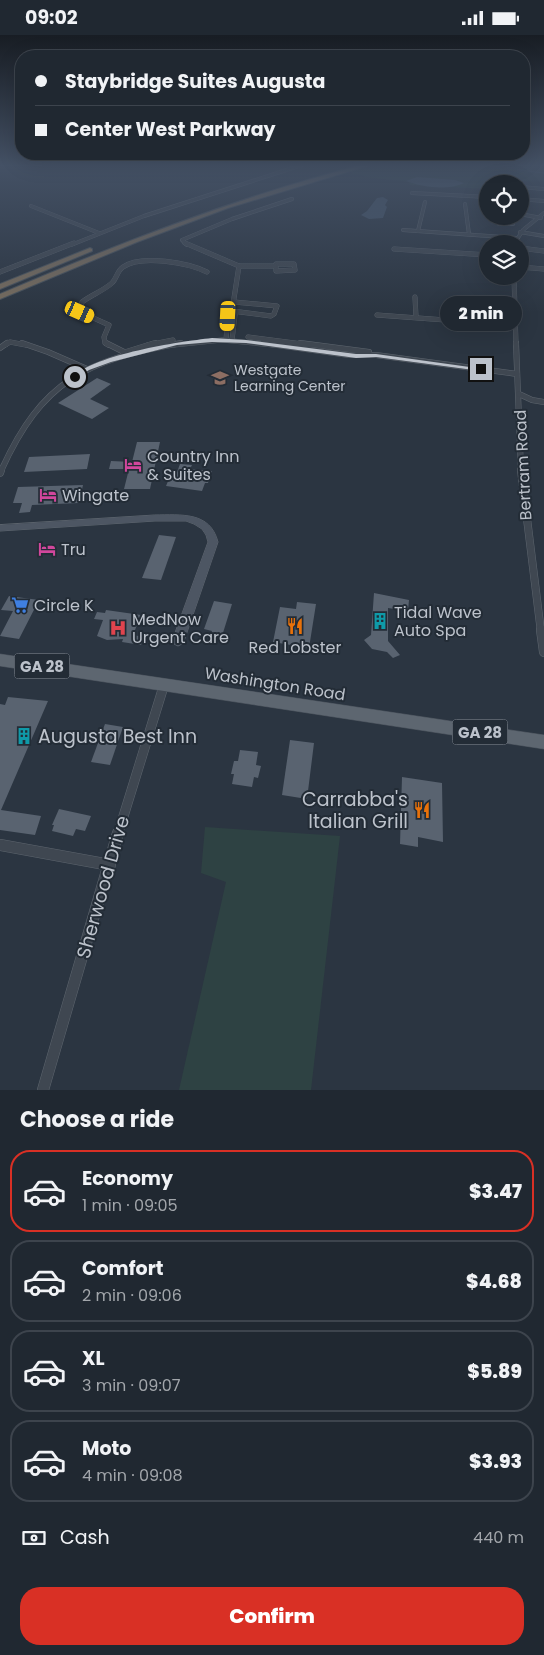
<!DOCTYPE html>
<meta charset="utf-8">
<style>
:root{--surface:#202831;--page:#2d343d;--text:#f1f3f6;--muted:#a2a6ab;--line:#3d444d;--accent:#d93025}
body{margin:0;font-family:Poppins,sans-serif;background:var(--page);color:var(--text);height:100vh;display:flex;flex-direction:column;font-size:19px;white-space:nowrap}
*{box-sizing:border-box;margin:0}
p{font-size:16px;color:var(--muted)}
.icon{flex:none;width:28px;height:28px;fill:none;stroke:currentColor;stroke-width:2;stroke-linecap:round;stroke-linejoin:round}
.map{position:relative;height:1055px;overflow:hidden}
.side{display:flex;flex-direction:column;background:var(--surface);flex:1}
.side>*{flex:none}
.top-card{position:absolute;left:15px;top:15px;width:515px;height:110px;border-radius:20px;box-shadow:0 5px 20px #0002,0 0 0 1px var(--line);display:grid;align-content:center;height:110px;padding:0 20px;background:var(--surface)}
.controls{position:absolute;left:479px;top:140px;display:grid;gap:10px}
.controls a{display:grid;place-items:center;width:50px;height:50px;border-radius:50%;background:var(--surface);box-shadow:0 5px 20px #0002,0 0 0 1px var(--line);font-size:25px}
.end{position:absolute;width:22px;height:22px;margin:-11px;border:6px solid #bcc2cb;background:#111;box-shadow:0 0 0 2px #111}
.from{border-radius:50%}
.bubble{position:absolute;height:35px;border-radius:18px;background:var(--surface);box-shadow:0 5px 20px #0002,0 0 0 1px var(--line);font-size:16px;font-weight:800;line-height:35px;text-align:center}
.car{position:absolute;width:15px;height:30px;margin:-15px -8px;border-radius:6px;box-shadow:0 0 4px 1px #0007;background:linear-gradient(#f5c518 24%,#345 0 40%,#f5c518 0 76%,#345 0 86%,#f5c518 0)}
.top-card b{display:flex;align-items:center;gap:18px;height:48px;font-size:19px}
.top-card b+b{border-top:1px solid var(--line)}
.top-card i{width:12px;height:12px;background:var(--text)}
ul{padding:0;list-style:none}
li{display:flex;align-items:center;gap:15px;height:82px;margin:0 10px 8px;padding:0 10px;border:2px solid var(--line);border-radius:20px}
li div{flex:1}
li b{display:block;font-size:19px}
li em{font-style:normal;font-weight:800}
li.on{border-color:var(--accent)}
li>.icon{width:45px;height:45px;stroke-width:1.5}
h2{padding:0 20px;font-size:22px;line-height:60px}
.pay{display:flex;align-items:center;gap:12px;height:55px;padding:0 20px;font-size:19px}
.pay p{margin-inline-start:auto}
.action{display:flex;gap:10px;margin-top:auto;padding:10px 20px}
.action a{flex:1;height:58px;border-radius:20px;background:var(--accent);color:#fff;font-size:20px;font-weight:800;line-height:58px;text-align:center}
.status{display:flex;justify-content:space-between;align-items:center;height:35px;padding:0 25px;background:var(--surface);direction:ltr}
.status svg{height:14px;fill:currentColor}
.map>svg:first-child{display:block}
.green{fill:#2e4243}
.water{fill:#445569}
.lines{fill:none;stroke-linecap:round;stroke-linejoin:round}
.stream{stroke:#445569;stroke-width:1}
.building{fill:#596370}
.street-far5-casing{stroke:#5d656e;stroke-width:4}
.street-far4-casing{stroke:#5d656e;stroke-width:5}
.street-far3-casing{stroke:#5d656e;stroke-width:6}
.street-far2-casing{stroke:#5d656e;stroke-width:8}
.street-far1-casing{stroke:#5d656e;stroke-width:10}
.street-casing{stroke:#5d656e;stroke-width:12}
.secondary-casing{stroke:#5d656e;stroke-width:1}
.primary-casing{stroke:#48505a;stroke-width:1}
.highway-casing{stroke:#49525b;stroke-width:2}
.street-far5{stroke:#3f4751;stroke-width:3}
.street-far4{stroke:#3f4751;stroke-width:4.5}
.street-far3{stroke:#3f4751;stroke-width:5}
.street-far2{stroke:#3f4751;stroke-width:7}
.street-far1{stroke:#3f4751;stroke-width:9}
.street{stroke:#3f4751;stroke-width:11}
.secondary{fill:#4d5663;fill-rule:evenodd}
.primary{fill:#5d6670;fill-rule:evenodd}
.highway{fill:#766b5d;fill-rule:evenodd}
.route{fill:#bcc2cb}
.labels{text-anchor:middle;dominant-baseline:central;stroke-width:4;stroke-linejoin:round;paint-order:stroke}
.far-poi-label{font-size:14px;fill:#bcc2cb;stroke:#232c36;text-anchor:start}
.shield{fill:#232c36;stroke:#8e959e;stroke-width:1}
.shield-label{font-size:15px;font-weight:bold;fill:#bcc2cb}
.poi-label{font-size:16px;fill:#bcc2cb;stroke:#232c36;text-anchor:start}
.street-label{font-size:16px;fill:#bcc2cb;stroke:#232c36}
.near-poi-label{font-size:19px;fill:#bcc2cb;stroke:#232c36;text-anchor:start}
.near-street-label{font-size:19px;fill:#bcc2cb;stroke:#232c36}
</style>
<div class="status"><b>09:02</b><svg viewBox="0 0 49 12"><path d="M0 12V9h3v3zM5 12V6h3v6zM10 12V3h3v9zM15 12V0h3v12zM26 1h20v11H26zM47 4h2v5h-2z"/></svg></div>
<div class="map">
<svg width="544" height="1055" viewBox="0 0 544 1055">
<rect width="100%" height="100%" fill="#2b3541"/>
<!-- green -->
<g class="green">
<path d="M380,130h164v16c-19,-2 -37,3 -56,3l-1,5 -77,-4 -1,-3 -42,-5 -18,-5z"/>
<path d="M205,792l135,9 -29,254h-132l47,-208 -25,-9z"/>
</g>
<!-- water -->
<g class="water">
<path d="M417,142l38,3 9,3c-16,8 -42,4 -58,-2z"/>
<path d="M383,162l5,3 -3,5 2,2 -4,11 -14,1 -8,-4 6,-4 10,-13z"/>
</g>
<g class="lines">
<!-- stream -->
<g class="stream">
<path d="M486,130l7,2 16,-2"/>
<path d="M514,130l6,1 -3,3 3,1 24,3"/>
</g>
</g>
<!-- building -->
<g class="building">
<path d="M97,343l14,6 -21,15 19,9 -17,11 -34,-16z"/>
<path d="M137,407h23l-10,47h-26l5,-20h-20l2,-8 21,1z"/>
<path d="M90,419l-3,15 -63,3 5,-15z"/>
<path d="M180,429l12,1 -2,4 22,2 -4,12h-3l-3,8 -36,-5 5,-12 5,1z"/>
<path d="M83,450l-4,18 -47,2 -2,7 -11,1 3,-10h-9l5,-16z"/>
<path d="M159,500l17,2 -15,43 -19,-2z"/>
<path d="M374,558l35,7 -1,11 -20,-3v33l12,14 -7,3 -6,-6 -15,-3 -8,-9 7,-5z"/>
<path d="M9,561l30,4 -20,39 -19,-3 13,-25 -12,-1z"/>
<path d="M214,566l18,3 -10,32 -11,-2 1,-3 -8,-2z"/>
<path d="M297,567l19,2 -7,44 -36,-6 7,-35 16,2z"/>
<path d="M106,575l35,5 -8,20 11,2 -3,8 -19,-3 1,-3 -16,1 -10,-4 6,-16 -9,-1 3,-7 8,1z"/>
<path d="M8,662l40,4 -47,109 40,6 -6,19 -35,-5v-126l5,1z"/>
<path d="M105,689l18,3 -13,38 -19,-3z"/>
<path d="M290,705l24,3 -7,56 -25,-4z"/>
<path d="M240,715l18,2 -2,13 5,1 -3,12 -4,-1 -2,10 -20,-3 2,-10h-3l3,-13h4z"/>
<path d="M402,742l40,6 1,59 -25,-5v10l-18,-3z"/>
<path d="M59,774l32,7 -6,15 -9,-2 -3,7 -21,-5 2,-6h-2z"/>
</g>
<g class="lines">
<!-- street-far5 casing -->
<g class="street-far5-casing">
<g id="street-far5">
<path d="M520,152l24,2"/>
<path d="M412,158l76,4"/>
<path d="M520,164l24,2"/>
<path d="M465,169l4,30"/>
<path d="M31,171l68,27"/>
<path d="M520,179l21,4"/>
<path d="M499,189h14v-8"/>
<path d="M403,195l113,8"/>
<path d="M418,196l7,-29"/>
<path d="M520,197l24,4"/>
<path d="M514,209l9,-14 21,-17"/>
<path d="M71,210l73,-29 158,-51"/>
<path d="M187,210l-5,-5 50,-21 60,-20"/>
</g>
</g>
<!-- street-far4 casing -->
<g class="street-far4-casing">
<g id="street-far4">
<path d="M185,208l54,23 -7,45 3,4 -3,25"/>
<path d="M520,213l24,3"/>
<path d="M394,214l94,6"/>
<path d="M276,229h18l1,6 -19,1z"/>
<path d="M239,231h36"/>
<path d="M520,232l24,2"/>
<path d="M0,237l74,-29"/>
<path d="M514,241l2,69"/>
<path d="M415,262l1,20"/>
<path d="M474,267l2,20"/>
<path d="M232,276l39,5 3,-2 3,-8 -43,-4"/>
<path d="M377,280l138,10"/>
<path d="M248,302l62,8"/>
<path d="M226,305l2,-24 4,-5"/>
<path d="M5,310l5,-3 16,3"/>
<path d="M108,310l-3,-2 -1,-6 5,-12 -29,-13 2,-10c9,-7 21,-11 30,-19 5,-5 5,-12 11,-16 18,-13 66,-4 84,5"/>
<path d="M148,310l25,-5"/>
<path d="M174,310l48,-5 51,5"/>
</g>
</g>
<!-- street-far3 casing -->
<g class="street-far3-casing">
<g id="street-far3">
<path d="M22,308l26,9 39,17"/>
<path d="M106,308l18,9"/>
<path d="M263,308l86,12h27l141,19"/>
<path d="M300,308l69,9"/>
<path d="M516,308l5,128"/>
<path d="M0,313l7,-5"/>
<path d="M123,318l32,-10"/>
<path d="M519,359l13,6 12,2"/>
<path d="M1,436c41,-91 85,-111 180,-128"/>
</g>
</g>
<!-- street-far2 casing -->
<g class="street-far2-casing">
<g id="street-far2">
<path d="M521,435l20,162"/>
<path d="M0,438l1,-3"/>
</g>
</g>
<!-- street-far1 casing -->
<g class="street-far1-casing">
<g id="street-far1">
<path d="M541,595l3,22"/>
<path d="M118,799l46,-149"/>
</g>
</g>
<!-- street casing -->
<g class="street-casing">
<g id="street">
<path d="M0,810l110,20"/>
<path d="M43,1055l75,-257"/>
</g>
</g>
<!-- secondary casing -->
<g class="secondary-casing">
<path id="secondary" d="M155,480c26,0 55,-4 63,27l-34,99 -2,3 -4,2 -4,-2 -2,-3 36,-99 -2,-7 -4,-6 -8,-5 -8,-3h-31l-155,10v-6z"/>
</g>
<!-- primary casing -->
<g class="primary-casing">
<path id="primary" d="M0,619l544,81v14l-544,-83z"/>
</g>
<!-- highway casing -->
<g class="highway-casing">
<g id="highway">
<path d="M362,130h8l-142,43 -91,34 -137,57v-5c118,-50 237,-97 362,-129z"/>
<path d="M90,213l2,1v2l-92,38v-5z"/>
</g>
</g>
<!-- street-far5 -->
<use href="#street-far5" class="street-far5"/>
<!-- street-far4 -->
<use href="#street-far4" class="street-far4"/>
<!-- street-far3 -->
<use href="#street-far3" class="street-far3"/>
<!-- street-far2 -->
<use href="#street-far2" class="street-far2"/>
<!-- street-far1 -->
<use href="#street-far1" class="street-far1"/>
<!-- street -->
<use href="#street" class="street"/>
<!-- secondary -->
<use href="#secondary" class="secondary"/>
<!-- primary -->
<use href="#primary" class="primary"/>
<!-- highway -->
<use href="#highway" class="highway"/>
</g>
<!-- sky -->
<linearGradient id="sky" x2="0" y2="1"><stop stop-color="#181d24"/><stop offset="0.47" stop-color="#445165"/><stop offset="1" stop-color="#445165" stop-opacity="0"/></linearGradient>
<rect width="544" height="277" fill="url(#sky)"/>
<!-- route -->
<path class="route" d="M212,303l34,2 110,14h20l108,15 -3,2 -105,-14 -20,1 -110,-15 -34,-1 -35,3 -66,17 -22,8 -12,8 -5,-1c25,-23 105,-35 140,-39z"/>
<!-- icons -->
<defs>
<g id="school-bare" transform="scale(1.35)"><path d="M0-5L7-2L0 1L-7-2ZM-4 1L0 2.5L4 1V4Q0 6-4 4Z" fill="#8d6e63" stroke="#232c36" stroke-width="2.5" paint-order="stroke"/></g>
<g id="hotel-bare" transform="scale(1.35)"><path d="M-6-4.5h1.5V1H6V5H4.5V3h-9V5H-6ZM-4 0a1.8 1.8 0 1 1 3.6 0ZM.5 0V-2.5h3Q6-2.5 6 0Z" fill="#d1479c" stroke="#232c36" stroke-width="2.5" paint-order="stroke"/></g>
<g id="supermarket-bare" transform="scale(1.35)"><path d="M-6-5.5h2.5l.6 2H6L4.5 2H-2.5L-4.4-4H-6ZM-1.5 3.2a1.3 1.3 0 1 0 .1 0ZM3 3.2a1.3 1.3 0 1 0 .1 0Z" fill="#3f7fe0" stroke="#232c36" stroke-width="2.5" paint-order="stroke"/></g>
<g id="building-bare" transform="scale(1.35)"><path d="M-4-6H4V6H1V3H-1V6H-4ZM-2.5-4.3h1.7v1.8h-1.7ZM.8-4.3h1.7v1.8H.8ZM-2.5-1h1.7V.8h-1.7ZM.8-1h1.7V.8H.8Z" fill="#0f9aa8" stroke="#232c36" stroke-width="2.5" paint-order="stroke"/></g>
<g id="restaurant-bare" transform="scale(1.35)"><path d="M-5-6h1v4h1v-4h1v4h1v-4h1v5L-1.5 .5V6h-2V.5L-5-1ZM5-6V6H3V1.5H1.5Q1.5-4 5-6Z" fill="#e8710a" stroke="#232c36" stroke-width="2.5" paint-order="stroke"/></g>
<g id="hospital-bare" transform="scale(1.35)"><path d="M-5-5h3v3.5h4V-5h3V5h-3V1.5h-4V5h-3Z" fill="#e0444e" stroke="#232c36" stroke-width="2.5" paint-order="stroke"/></g>
</defs>
<g fill-rule="evenodd">
<use href="#school-bare" x="220" y="343"/>
<use href="#hotel-bare" x="133" y="430"/>
<use href="#hotel-bare" x="48" y="460"/>
<use href="#hotel-bare" x="47" y="514"/>
<use href="#supermarket-bare" x="20" y="570"/>
<use href="#building-bare" x="380" y="586"/>
<use href="#restaurant-bare" x="295" y="591"/>
<use href="#hospital-bare" x="118" y="593"/>
<use href="#building-bare" x="24" y="701"/>
<use href="#restaurant-bare" x="422" y="775"/>
</g>
<g class="labels">
<!-- far-poi labels -->
<g class="far-poi-label">
<text x="234" y="335">Westgate<tspan x="234" dy="16">Learning Center</tspan></text>
</g>
<!-- shield labels -->
<g class="shield">
<rect x="14.5" y="618.5" width="55" height="25" rx="4"/>
<rect x="452.5" y="684.5" width="55" height="25" rx="4"/>
</g>
<g class="shield-label">
<text x="42" y="631">GA 28</text>
<text x="480" y="697">GA 28</text>
</g>
<!-- poi labels -->
<g class="poi-label">
<text x="147" y="421">Country Inn<tspan x="147" dy="18">&amp; Suites</tspan></text>
<text x="62" y="460">Wingate</text>
<text x="61" y="514">Tru</text>
<text x="34" y="570">Circle K</text>
<text x="394" y="577">Tidal Wave<tspan x="394" dy="18">Auto Spa</tspan></text>
<text x="132" y="584">MedNow<tspan x="132" dy="18">Urgent Care</tspan></text>
<text x="295" y="612" text-anchor="middle">Red Lobster</text>
</g>
<!-- street labels -->
<g class="street-label">
<text transform="translate(523 430) rotate(-93)">Bertram Road</text>
<text transform="translate(275 649) rotate(9)">Washington Road</text>
</g>
<!-- near-poi labels -->
<g class="near-poi-label">
<text x="38" y="701">Augusta Best Inn</text>
<text x="408" y="764" text-anchor="end">Carrabba's<tspan x="408" dy="22">Italian Grill</tspan></text>
</g>
<!-- near-street labels -->
<g class="near-street-label">
<text transform="translate(103 852) rotate(-74)">Sherwood Drive</text>
</g>
</g>
</svg>
<div class="controls">
<a><svg class="icon" aria-label="locate" viewBox="0 0 24 24"><circle cx="12" cy="12" r="6"/><path d="M12 2v4M12 18v4M2 12h4M18 12h4"/></svg></a>
<a><svg class="icon" aria-label="layers" viewBox="0 0 24 24"><path d="M12 4l9 5-9 5-9-5zM3 14l9 5 9-5"/></svg></a>
</div>
<i class="end from" style="left:75px;top:342px"></i>
<i class="end" style="left:481px;top:334px"></i>
<div class="bubble" style="left:440px;top:261px;width:82px">2 min</div>
<i class="car" style="left:80px;top:277px;rotate:114deg"></i>
<i class="car" style="left:228px;top:281px;rotate:183deg"></i>
<div class="top-card">
<b><i class="from"></i>Staybridge Suites Augusta</b>
<b><i></i>Center West Parkway</b>
</div>
</div>
<section class="side">
<h2>Choose a ride</h2>
<ul>
<li class="on"><svg class="icon" aria-label="car" viewBox="0 0 24 24"><path d="M5 17H2v-5l4-1 3-4h7l3 4 3 1v5h-3M9 17h6M6 11h13"/><circle cx="7" cy="17" r="2"/><circle cx="17" cy="17" r="2"/></svg><div><b>Economy</b><p>1 min · 09:05</p></div><em>$3.47</em></li>
<li><svg class="icon" aria-label="car" viewBox="0 0 24 24"><path d="M5 17H2v-5l4-1 3-4h7l3 4 3 1v5h-3M9 17h6M6 11h13"/><circle cx="7" cy="17" r="2"/><circle cx="17" cy="17" r="2"/></svg><div><b>Comfort</b><p>2 min · 09:06</p></div><em>$4.68</em></li>
<li><svg class="icon" aria-label="car" viewBox="0 0 24 24"><path d="M5 17H2v-5l4-1 3-4h7l3 4 3 1v5h-3M9 17h6M6 11h13"/><circle cx="7" cy="17" r="2"/><circle cx="17" cy="17" r="2"/></svg><div><b>XL</b><p>3 min · 09:07</p></div><em>$5.89</em></li>
<li><svg class="icon" aria-label="car" viewBox="0 0 24 24"><path d="M5 17H2v-5l4-1 3-4h7l3 4 3 1v5h-3M9 17h6M6 11h13"/><circle cx="7" cy="17" r="2"/><circle cx="17" cy="17" r="2"/></svg><div><b>Moto</b><p>4 min · 09:08</p></div><em>$3.93</em></li>
</ul>
<div class="pay"><svg class="icon" aria-label="cash" viewBox="0 0 24 24"><path d="M3 7h18v10H3z"/><circle cx="12" cy="12" r="2"/></svg>Cash<p>440 m</p></div>
<div class="action"><a>Confirm</a></div>
</section>
